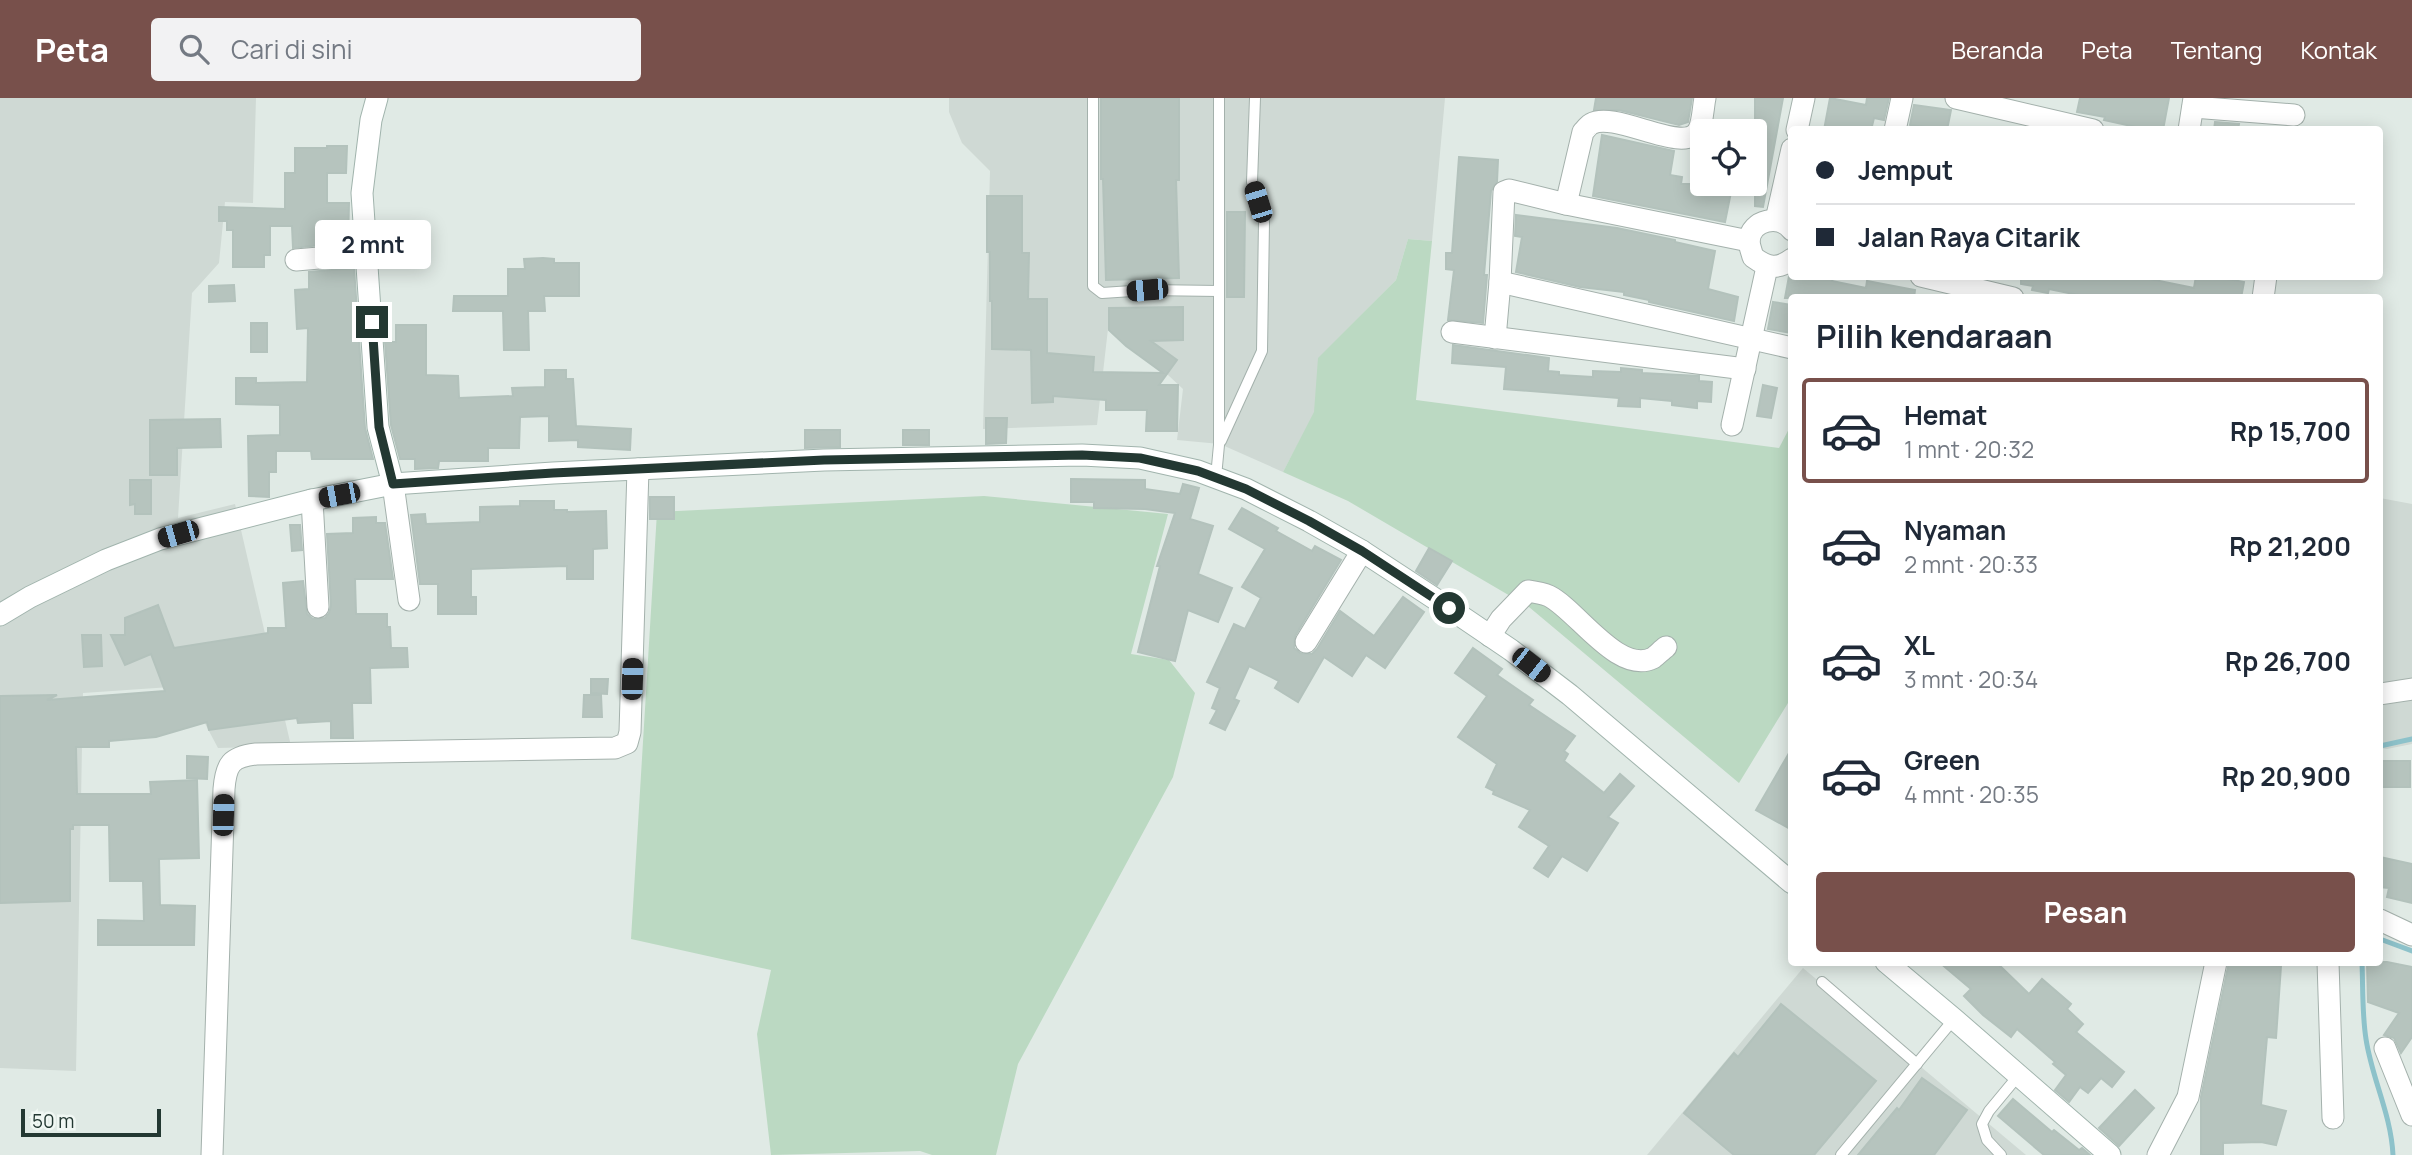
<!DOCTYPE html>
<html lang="id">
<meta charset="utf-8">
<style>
:root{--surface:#fff;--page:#f2f2f3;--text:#1f2937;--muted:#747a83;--line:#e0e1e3;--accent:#78504b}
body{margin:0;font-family:Manrope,sans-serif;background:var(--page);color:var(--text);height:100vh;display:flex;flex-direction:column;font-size:26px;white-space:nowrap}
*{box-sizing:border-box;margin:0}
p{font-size:23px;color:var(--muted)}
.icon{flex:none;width:38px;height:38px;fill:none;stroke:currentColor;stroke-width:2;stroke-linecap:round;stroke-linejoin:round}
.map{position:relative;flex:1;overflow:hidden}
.sheet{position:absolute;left:1788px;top:196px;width:595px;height:672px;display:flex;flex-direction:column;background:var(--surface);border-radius:7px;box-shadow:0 4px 18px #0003}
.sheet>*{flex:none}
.top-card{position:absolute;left:1788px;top:28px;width:595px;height:154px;border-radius:7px;box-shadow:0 4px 18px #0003;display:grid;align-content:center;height:154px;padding:0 28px;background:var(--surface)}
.tools{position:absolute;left:1690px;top:21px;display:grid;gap:14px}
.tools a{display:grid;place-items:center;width:77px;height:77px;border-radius:7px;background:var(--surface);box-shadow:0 4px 18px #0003;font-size:35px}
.scale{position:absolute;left:21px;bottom:18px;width:140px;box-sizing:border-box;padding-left:7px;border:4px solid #233832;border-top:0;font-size:19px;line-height:24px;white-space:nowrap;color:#233832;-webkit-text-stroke:5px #f0f7f3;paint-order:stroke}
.end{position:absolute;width:32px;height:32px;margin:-16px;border:9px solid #233832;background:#fff;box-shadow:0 0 0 4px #fff}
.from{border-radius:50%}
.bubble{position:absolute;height:49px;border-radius:7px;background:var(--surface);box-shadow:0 4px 18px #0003;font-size:23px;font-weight:700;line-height:49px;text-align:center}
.car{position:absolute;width:21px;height:42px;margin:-21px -10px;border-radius:9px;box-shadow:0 0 5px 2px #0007;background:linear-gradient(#222 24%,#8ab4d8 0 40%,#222 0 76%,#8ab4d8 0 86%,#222 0)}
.top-card b{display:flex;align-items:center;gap:24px;height:66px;font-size:26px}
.top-card b+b{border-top:2px solid var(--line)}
.top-card i{width:18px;height:18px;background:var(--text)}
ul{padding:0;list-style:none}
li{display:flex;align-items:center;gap:21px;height:105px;margin:0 14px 10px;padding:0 14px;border:4px solid transparent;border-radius:7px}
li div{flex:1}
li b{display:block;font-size:26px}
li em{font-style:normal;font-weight:700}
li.on{border-color:var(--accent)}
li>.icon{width:63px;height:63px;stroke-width:1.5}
h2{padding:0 28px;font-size:32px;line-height:84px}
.cta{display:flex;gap:14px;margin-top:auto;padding:14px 28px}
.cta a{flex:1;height:80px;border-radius:7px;background:var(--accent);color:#fff;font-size:28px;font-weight:700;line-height:80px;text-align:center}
header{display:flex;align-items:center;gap:42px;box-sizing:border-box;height:98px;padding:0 35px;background:var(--accent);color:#fff}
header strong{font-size:33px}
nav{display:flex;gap:38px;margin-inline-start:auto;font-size:24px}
.search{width:490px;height:63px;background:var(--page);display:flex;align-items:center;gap:18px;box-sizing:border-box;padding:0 24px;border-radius:7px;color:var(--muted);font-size:26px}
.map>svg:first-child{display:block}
.built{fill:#cfd9d4}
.green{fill:#bbd9c2}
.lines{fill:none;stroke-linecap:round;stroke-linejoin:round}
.stream{stroke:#8dc2ca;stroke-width:5}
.building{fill:#b6c4be;stroke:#b3c2bc;stroke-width:2}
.lane-casing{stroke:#a4b1ac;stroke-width:12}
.street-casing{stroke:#a4b1ac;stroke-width:23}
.secondary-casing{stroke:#a1b4ad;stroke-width:23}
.lane{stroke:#fff;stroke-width:10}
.street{stroke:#fff;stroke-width:21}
.secondary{stroke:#fff;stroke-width:21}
.route{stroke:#233832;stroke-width:9}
</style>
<header>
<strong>Peta</strong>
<div class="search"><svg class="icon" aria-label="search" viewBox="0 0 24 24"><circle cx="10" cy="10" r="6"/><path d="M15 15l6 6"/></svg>Cari di sini</div>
<nav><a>Beranda</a><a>Peta</a><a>Tentang</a><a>Kontak</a></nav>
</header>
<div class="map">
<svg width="2412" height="1057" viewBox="0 0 2412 1057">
<rect width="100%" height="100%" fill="#e0eae5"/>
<!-- built -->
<g class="built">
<path d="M0,0h256l-3,105 -28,-1 -6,61 -27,30 -14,225 57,-14 56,242 -73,2 -33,-62 -102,7 -7,378 -76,-3z"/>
<path d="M949,0h496l-13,143 -24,-2 -12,41 -77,78 -4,54 -32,60 -63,-28 -43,-4 6,-51 -74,-69 -12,105 -114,4 7,-258 -28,-28 -13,-31z"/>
<path d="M2380,400l32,6v240l-25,5 -7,-1z"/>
<path d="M1803,870l223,187h-379z"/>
</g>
<!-- green -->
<g class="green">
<path d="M1408,141l24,2 -16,159 363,48 13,-25v281l-4,-1 -49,80 -210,-176 -181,-106 -65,-29 31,-60 4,-54 78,-78z"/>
<path d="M984,398l184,18 -37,140 38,6 26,33 -22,84 -155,287 -22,91h-64l-12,-4 -149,4 -14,-121 14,-64 -140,-31 26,-427z"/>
</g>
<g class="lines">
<!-- stream -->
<g class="stream">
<path d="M2380,648l32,-7"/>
<path d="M2380,841l32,12"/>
<path d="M2362,864c1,25 0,52 4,77 6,40 25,75 27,116"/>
</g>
</g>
<!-- building -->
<g class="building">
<path d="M1101,0h78v82h-3l3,98 -73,2 -3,-101h-2z"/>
<path d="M1596,0h96l-4,24 -9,3 -60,-15h-25z"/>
<path d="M1755,0h28l-20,109 -8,-1z"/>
<path d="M1830,0l36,7 1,-7h22l-5,22 -10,-2 -3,12h-47z"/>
<path d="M2080,0h89l-6,32 -27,-3 -32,-7 1,-3 -28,-5z"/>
<path d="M1914,7l37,5 -4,20 -37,-5z"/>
<path d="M2215,24l24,2 -1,6h-24z"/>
<path d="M1602,37l72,16 -4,24 12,2 -1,7h44l-1,7 7,1 -6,30 -132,-26z"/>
<path d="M327,48h20l-1,27h-19v30h22l-1,39 -55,6 -1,-22h-22v29h-6v12h-31v-37h-6v-9h-8v-14l66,2v-36h10v-25h32z"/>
<path d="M1459,59l39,3 -1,22 -6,9 -7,84h3l-4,48 -35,-3 6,-50 -8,-1v-16h6z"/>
<path d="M987,98h35v57h7l-1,46h19v54l47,4 -1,15 70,1 -37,-27 -17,-16v-22l74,-1v33l-32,1 26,19 -18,25h19l-1,46h-31l1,-21h-41v-10l-53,-4v6l-21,1 -1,-53 -39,-1v-48h-2v-49h-3z"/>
<path d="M1227,114h18l-1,85h-17z"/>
<path d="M1516,117l101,13 58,12v2l40,9 -7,38 30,8 -4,24 -85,-19v-2l-25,-5v-3l-44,-5 -64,-15 6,-35 -7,-1z"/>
<path d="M543,160l11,1v4h25v33h-35l1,15h-17l1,39h-25l-1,-39h-50l1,-15h54v-27h17l-1,-10z"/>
<path d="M354,170l11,160 8,31h-61l-1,-8h-35v21h-7v25l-20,-1 -1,-60 32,-1v-30l-44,-1v-26h20v5l51,-1 1,-54 -11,1 -2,-39 14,-1v-17z"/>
<path d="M1789,178h44l-1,5 34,7 1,-7 48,9 -1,8h-129z"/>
<path d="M2021,178h114l59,12 2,-12h15l33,6 -3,16h-148l-44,-9 -1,4 -16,-3 1,-4 -12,-2z"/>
<path d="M234,187l1,16 -26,1v-16z"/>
<path d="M1773,204l19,3v28l-24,-4z"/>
<rect x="251" y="225" width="16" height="29"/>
<path d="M396,227h30v50l32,1 1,22 54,-2 -1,-8 33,-1v-17h21v9h7l3,47 55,3 -1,21 -52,-3v-7l-29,1v-25l-29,1 -1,31h-31v13h-49l-1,7 -23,1v-10h-15l-9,-34 -6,-83h11z"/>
<path d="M1453,247l96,13 -1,13 11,1v3l34,2v-6l28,1v-4l21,2v3l57,3v5l13,1 -1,20 -14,-1v7l-25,-3v-4l-32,-3v9l-22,-1 1,-8 -115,-9 2,-22 -54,-4z"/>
<path d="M1763,287l14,3 -6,30 -14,-2z"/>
<path d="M986,320h21l-1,25 -20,1z"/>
<path d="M220,321l1,28 -44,1v27h-27v-55z"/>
<path d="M805,332h35v17l-35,1z"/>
<rect x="903" y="332" width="26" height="15"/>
<path d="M1071,381l74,1v9l35,5 3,-10 16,4 -9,31 23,7 -15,48 34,14 -14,34 -30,-12 -13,51 -37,-9 22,-86h-3l18,-53 -30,-4 -51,-1v-6h-23z"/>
<path d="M130,382h21v34h-16v-10l-5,1z"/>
<rect x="650" y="399" width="24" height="22"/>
<path d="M520,403h34v9h13v2l39,-1 1,37 -14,1v30h-26v-13l-96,3v28h5v17h-38v-30h-18l-9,-69 14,-1 1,10 54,-2v-15l40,-1z"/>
<path d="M1242,410l36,20 -2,3 36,20 3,-5 26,14 -46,76 -1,12 6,5 12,1 5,-5 23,-38 34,25 29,-39 21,15 -39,56 -19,-13 -14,21 -28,-19 -26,45 -23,-14 4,-7 -30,-15 -15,33 5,2 -14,29 -15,-7 7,-13 -5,-2 8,-20 -13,-6 27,-58 11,5 16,-31 -19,-11 23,-38 -36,-20z"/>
<path d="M376,419v6h9l8,56h-38l1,35h31v13h3l1,21h16l1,19 -38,1 1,35h-19l1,35h-22v-17l-33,2 -1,-5 -88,12 -2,-8 -51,15 -47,4v6h-33l1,47h74l-1,-12 47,-2 2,78 -40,1 1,46 35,1 -1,39h-96v-25l46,1 -1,-40h-33l-1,-56h-36v4h-3v72l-70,2v-207l57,-1 -10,5 118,-9 -14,-37 -26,11 -14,-30h14v-17l33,-13 16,43 94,-15v-5h18l-3,-45 20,-2 4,33 6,5 12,-1 4,-5 2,-7 -4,-72 26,-1v-15z"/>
<path d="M290,427h10l2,25 -10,1z"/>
<path d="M1429,450l23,13 -15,24 -21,-14z"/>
<path d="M82,537h19l1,31 -18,1z"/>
<path d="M1473,550l29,21 -5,6 36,25 -4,5 46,31 -11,15 4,3 -4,7 40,32 16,-19 14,12 -26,31 10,6 -31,48 -25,-15 -14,21 -14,-9 15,-22 -30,-19 11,-17 -37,-16 1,-3 -8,-4 11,-23 -39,-27 29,-41 -32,-23z"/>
<path d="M591,581h17l-1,15 -16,-1z"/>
<path d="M584,597h17l1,22h-19z"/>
<path d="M1792,650v82l-36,-20z"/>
<path d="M187,658l21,1 -1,22 -20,-1z"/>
<rect x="2380" y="663" width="30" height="26"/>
<path d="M2380,759l32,7v39l-25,-6 2,-9 -9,-1z"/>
<path d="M1939,864h57l33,32 13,-15 29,25 -4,5 16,15 -7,8 48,40 -12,15 -11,-9 -13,15 -8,-6 -11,15 -14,-12 11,-15 -13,-11 2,-2 -38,-33 -6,8 -28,-22 -19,-19 7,-7z"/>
<path d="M2229,864l52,4 -5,72 -9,-1 -6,68 25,6 -10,34 -15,-3 -38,1v12h-22v-58z"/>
<path d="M2367,864h20l25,5v70l-11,16 -7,-15 -10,-3 15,-22 -31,-11z"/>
<path d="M1781,906l95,77 -62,74h-80l-50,-42 50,-60 4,4z"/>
<path d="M1922,980l45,32 -33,45h-76l39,-47 2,2z"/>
<path d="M2135,992l19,18 -35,38 -20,-18z"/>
<path d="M2013,1001l39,33 2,-2 25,20 3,-2 8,7h-46l-46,-39z"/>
</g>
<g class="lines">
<!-- lane casing -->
<g class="lane-casing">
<g id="lane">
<path d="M1093,0v188l9,7 45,-3 72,1"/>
<path d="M1221,343l41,-90 2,-129 -12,-40 3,-84"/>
<path d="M1216,379l3,-32v-347"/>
<path d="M1822,884l95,82"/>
<path d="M1841,1057l113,-136"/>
<path d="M2001,1057l-14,-15 -5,-16 7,-13 29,-35"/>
</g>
</g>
<!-- street casing -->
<g class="street-casing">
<g id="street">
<path d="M1956,0l137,32"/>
<path d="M2193,9l101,8"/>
<path d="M1797,32l7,-32"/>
<path d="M1895,32l7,-32"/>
<path d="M2189,32l5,-32"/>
<path d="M1566,106l17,-72c1,-1 7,-8 8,-8 24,-14 92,31 107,7 5,-8 5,-24 7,-33"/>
<path d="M1776,122l16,-71"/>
<path d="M1792,132c-12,-16 -41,-11 -43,11 0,4 3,12 4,16 15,11 24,13 39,2"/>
<path d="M296,162l69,-6"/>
<path d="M1921,178l92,22"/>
<path d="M1500,184l292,66"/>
<path d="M2263,200l3,-22"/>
<path d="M1452,234l293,37"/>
<path d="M1495,240l5,-56 4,-90 5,-2 57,14 183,37"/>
<path d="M1732,327l35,-158"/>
<path d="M393,386l16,116"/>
<path d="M312,402l6,107"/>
<path d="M1490,538l11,-17 27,-28c7,1 14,2 21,5 28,14 69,79 104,62 4,-3 9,-8 13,-11"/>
<path d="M1306,544l56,-91"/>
<path d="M2380,596l32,-5"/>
<path d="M2380,822l32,15"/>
<path d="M2328,864l5,156"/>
<path d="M2385,950l27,67"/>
<path d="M212,1057l12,-366c2,-25 7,-32 32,-35l359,-6 12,-5 3,-11 8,-263"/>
<path d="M2158,1057l30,-58 28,-135"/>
</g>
</g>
<!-- secondary casing -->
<g class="secondary-casing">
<g id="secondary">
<path d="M377,0l-6,22 -9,73 16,234 15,57"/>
<path d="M0,517l30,-18 76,-37 54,-21 152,-39 81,-16 160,-11 271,-13 258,-5 58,3 58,13 48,18 63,32 53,30 87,57 62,42 59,45 222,188"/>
<path d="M1886,864l68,57 156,136"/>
</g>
</g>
<!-- lane -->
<use href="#lane" class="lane"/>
<!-- street -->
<use href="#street" class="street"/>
<!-- secondary -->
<use href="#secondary" class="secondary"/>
</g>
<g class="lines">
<!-- route -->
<path class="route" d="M372,224l7,105 14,57 160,-11 271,-13 258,-5 58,3 58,13 48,18 63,32 53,30 87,57"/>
</g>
</svg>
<div class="tools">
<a><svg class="icon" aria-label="locate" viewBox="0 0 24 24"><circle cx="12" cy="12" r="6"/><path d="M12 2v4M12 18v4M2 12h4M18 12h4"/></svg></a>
</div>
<div class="scale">50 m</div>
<i class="end from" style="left:1449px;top:510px"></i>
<i class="end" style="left:372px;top:224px"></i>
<div class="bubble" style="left:315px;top:122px;width:116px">2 mnt</div>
<i class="car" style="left:1258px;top:104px;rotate:343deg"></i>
<i class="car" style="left:1147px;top:192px;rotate:265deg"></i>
<i class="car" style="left:339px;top:397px;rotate:259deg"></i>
<i class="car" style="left:178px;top:436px;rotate:254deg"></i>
<i class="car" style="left:1531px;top:567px;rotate:128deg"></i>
<i class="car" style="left:632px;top:581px;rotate:2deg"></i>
<i class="car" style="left:223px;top:717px;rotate:2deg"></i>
<div class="top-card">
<b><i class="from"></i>Jemput</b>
<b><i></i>Jalan Raya Citarik</b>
</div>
<section class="sheet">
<h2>Pilih kendaraan</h2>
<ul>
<li class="on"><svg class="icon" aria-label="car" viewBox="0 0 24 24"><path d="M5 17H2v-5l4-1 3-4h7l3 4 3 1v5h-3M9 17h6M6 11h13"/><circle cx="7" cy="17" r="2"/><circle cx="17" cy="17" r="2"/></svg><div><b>Hemat</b><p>1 mnt · 20:32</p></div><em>Rp 15,700</em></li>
<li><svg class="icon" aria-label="car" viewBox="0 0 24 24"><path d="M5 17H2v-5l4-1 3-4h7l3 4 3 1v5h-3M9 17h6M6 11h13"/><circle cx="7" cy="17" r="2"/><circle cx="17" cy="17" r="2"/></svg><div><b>Nyaman</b><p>2 mnt · 20:33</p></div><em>Rp 21,200</em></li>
<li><svg class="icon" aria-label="car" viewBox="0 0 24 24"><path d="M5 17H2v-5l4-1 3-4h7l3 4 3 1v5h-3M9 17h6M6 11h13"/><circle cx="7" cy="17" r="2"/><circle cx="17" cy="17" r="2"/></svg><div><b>XL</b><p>3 mnt · 20:34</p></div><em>Rp 26,700</em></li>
<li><svg class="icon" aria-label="car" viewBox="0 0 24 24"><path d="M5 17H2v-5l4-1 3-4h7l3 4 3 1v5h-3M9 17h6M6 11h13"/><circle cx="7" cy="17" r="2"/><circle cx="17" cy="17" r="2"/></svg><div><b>Green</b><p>4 mnt · 20:35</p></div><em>Rp 20,900</em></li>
</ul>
<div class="cta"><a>Pesan</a></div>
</section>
</div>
